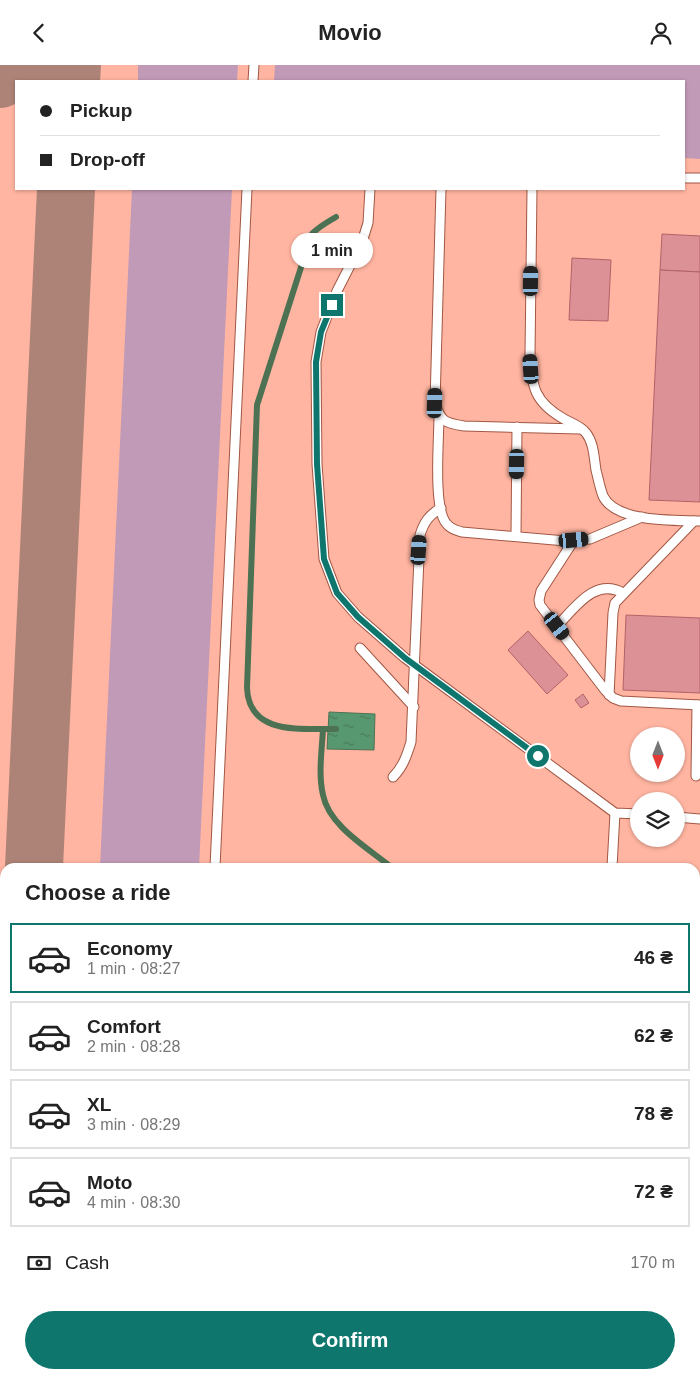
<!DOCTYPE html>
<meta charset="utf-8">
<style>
:root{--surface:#fff;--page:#f6f6f6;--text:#222;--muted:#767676;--line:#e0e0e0;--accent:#0f766e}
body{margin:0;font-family:Helvetica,sans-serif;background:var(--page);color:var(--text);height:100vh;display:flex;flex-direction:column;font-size:19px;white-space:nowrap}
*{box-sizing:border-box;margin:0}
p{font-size:16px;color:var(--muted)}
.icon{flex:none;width:28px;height:28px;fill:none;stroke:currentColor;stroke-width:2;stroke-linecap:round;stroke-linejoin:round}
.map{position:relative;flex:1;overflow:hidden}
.details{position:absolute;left:0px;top:798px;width:700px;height:516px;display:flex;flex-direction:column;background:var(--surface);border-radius:15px 15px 0 0;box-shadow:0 1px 4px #0004}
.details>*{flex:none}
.guide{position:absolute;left:15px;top:15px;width:670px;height:110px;border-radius:0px;box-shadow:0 1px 4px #0004;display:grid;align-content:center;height:110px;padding:0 25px;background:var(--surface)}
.needle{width:32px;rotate:180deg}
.tools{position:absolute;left:630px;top:662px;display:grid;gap:10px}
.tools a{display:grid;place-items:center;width:55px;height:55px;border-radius:50%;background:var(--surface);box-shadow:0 1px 4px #0004;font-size:25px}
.end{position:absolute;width:22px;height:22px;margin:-11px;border:6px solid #0f766e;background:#fff;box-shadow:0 0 0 2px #fff}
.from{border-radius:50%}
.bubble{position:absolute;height:35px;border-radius:18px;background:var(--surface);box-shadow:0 1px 4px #0004;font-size:16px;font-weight:600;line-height:35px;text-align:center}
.car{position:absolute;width:15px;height:30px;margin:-15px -8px;border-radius:6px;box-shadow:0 0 4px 1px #0007;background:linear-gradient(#222 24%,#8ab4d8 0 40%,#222 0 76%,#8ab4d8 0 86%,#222 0)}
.guide b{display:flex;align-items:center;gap:18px;height:48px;font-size:19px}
.guide b+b{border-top:1px solid var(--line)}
.guide i{width:12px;height:12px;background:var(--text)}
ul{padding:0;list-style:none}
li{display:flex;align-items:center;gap:15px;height:70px;margin:0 10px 8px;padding:0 15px;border:2px solid var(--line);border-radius:0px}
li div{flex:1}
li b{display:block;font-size:19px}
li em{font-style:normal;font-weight:600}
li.active{border-color:var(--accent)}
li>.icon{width:45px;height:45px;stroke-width:1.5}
h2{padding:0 25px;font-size:22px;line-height:60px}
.pay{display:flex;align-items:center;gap:12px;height:55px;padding:0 25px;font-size:19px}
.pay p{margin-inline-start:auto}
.primary-button{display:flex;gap:10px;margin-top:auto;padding:10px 25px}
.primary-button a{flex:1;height:58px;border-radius:30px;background:var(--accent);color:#fff;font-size:20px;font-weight:600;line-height:58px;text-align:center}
header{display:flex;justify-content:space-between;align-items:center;height:65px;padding:0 25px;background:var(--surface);font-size:22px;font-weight:600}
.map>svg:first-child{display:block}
.built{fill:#ffb5a1;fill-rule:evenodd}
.green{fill:#c19ab7}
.water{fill:url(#water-ripples);stroke:#4d7253}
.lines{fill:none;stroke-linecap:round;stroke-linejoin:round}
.stream{stroke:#4d7253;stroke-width:6}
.taxiway{stroke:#ae8377;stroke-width:58}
.building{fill:#db9195;stroke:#b26268}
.service-casing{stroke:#a25744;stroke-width:11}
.service{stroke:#fff;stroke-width:9}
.route{stroke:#0f766e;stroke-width:6}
</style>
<header><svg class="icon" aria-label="back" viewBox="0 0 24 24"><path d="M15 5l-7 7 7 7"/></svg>Movio<svg class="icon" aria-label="person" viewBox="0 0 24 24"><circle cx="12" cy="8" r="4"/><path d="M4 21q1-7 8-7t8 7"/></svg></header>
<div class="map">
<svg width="700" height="1313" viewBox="0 0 700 1313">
<defs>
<pattern id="water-ripples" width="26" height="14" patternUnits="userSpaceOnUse" patternTransform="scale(1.25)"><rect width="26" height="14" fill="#579870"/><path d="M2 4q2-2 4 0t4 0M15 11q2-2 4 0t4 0" fill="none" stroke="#497b5b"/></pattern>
</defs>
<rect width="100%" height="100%" fill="#fac6b8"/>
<!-- built -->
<path class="built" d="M0,0h700v1313h-700zM16,16h668v108h-668zM639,671h37v38h-37zM639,736h37v38h-37zM5,802h690v507h-690z"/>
<!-- green -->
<g class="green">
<path d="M138,0h100l-1,16h-99z"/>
<path d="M275,0h425v94l-16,-1v-77h-410z"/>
<path d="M132,124h100l-33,678h-99z"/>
<rect x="76" y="1309" width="98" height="4"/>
</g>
<!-- water -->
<path class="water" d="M329,647l46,2 -1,36 -47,-1z"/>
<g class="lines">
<!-- stream -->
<g class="stream">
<path d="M323,664c-1,21 -5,45 0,66 6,31 45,53 68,72"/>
<path d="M336,664c-35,-1 -87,7 -89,-41l10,-283 47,-147c1,-24 13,-30 32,-41"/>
</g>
<!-- taxiway -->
<g class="taxiway">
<path d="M0,14l28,-14"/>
<path d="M71,16l1,-16"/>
<path d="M34,802l32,-678"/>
<path d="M10,1313v-4"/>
</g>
</g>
<!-- building -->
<g class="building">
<path d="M662,169l38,2v36l-40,-2z"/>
<path d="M572,193l39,2 -3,61 -39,-1z"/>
<path d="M660,205l40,2v230l-51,-2z"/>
<path d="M626,550l74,3v75l-77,-3z"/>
<path d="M528,566l40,44 -21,19 -39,-44z"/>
<path d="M583,629l6,9 -8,5 -6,-8z"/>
<rect x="695" y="1142" width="5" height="78"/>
</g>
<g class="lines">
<!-- service casing -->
<g class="service-casing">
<g id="service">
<path d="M253,16l1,-16"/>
<path d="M684,113h16"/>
<path d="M370,124l-2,34 -6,19 -25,49 -16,41 -5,30 1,102 7,95 13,34 21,24 47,41 210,155 24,1"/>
<path d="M441,124l-6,214c6,19 10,20 29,23l116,3"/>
<path d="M532,124l-2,166c2,32 4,47 34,64 7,4 17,7 22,14 8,10 8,25 10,37 2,8 4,18 7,26 13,27 72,24 97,25"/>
<path d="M439,351c0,23 -6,91 7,107 4,6 10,7 16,9l104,9 24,-2 52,-22"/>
<path d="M516,471l1,-109"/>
<path d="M574,475l-33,51 -2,9 1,5 65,85 8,8 8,3 79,4"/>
<path d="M557,561c18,-18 38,-49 66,-33"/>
<path d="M360,583l54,59"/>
<path d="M609,630l4,-82 2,-10 79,-82"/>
<path d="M696,711l1,-71"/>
<path d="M393,712c10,-10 14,-22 18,-35l9,-207c4,-13 9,-20 21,-27"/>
<path d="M676,752l24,2"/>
<path d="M215,802l32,-678"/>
<path d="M612,802l3,-54"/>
<path d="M695,858l5,1"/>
<path d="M695,990h5"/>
<path d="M190,1313v-4"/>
</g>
</g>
<!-- service -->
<use href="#service" class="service"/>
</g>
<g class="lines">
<!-- route -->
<path class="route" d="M332,240l-11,27 -5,30 1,102 7,95 13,34 21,24 47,41 133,98"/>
</g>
</svg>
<div class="tools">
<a><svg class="needle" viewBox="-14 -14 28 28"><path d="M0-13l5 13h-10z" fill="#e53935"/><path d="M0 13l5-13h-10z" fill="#767676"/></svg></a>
<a><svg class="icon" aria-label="layers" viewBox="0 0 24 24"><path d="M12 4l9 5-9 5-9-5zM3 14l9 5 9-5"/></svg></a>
</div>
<i class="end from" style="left:538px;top:691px"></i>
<i class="end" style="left:332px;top:240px"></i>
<div class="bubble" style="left:291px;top:168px;width:82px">1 min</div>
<i class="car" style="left:531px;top:216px;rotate:1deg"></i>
<i class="car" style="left:531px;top:304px;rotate:356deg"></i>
<i class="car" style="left:435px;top:338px;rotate:2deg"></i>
<i class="car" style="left:517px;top:399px;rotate:181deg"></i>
<i class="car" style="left:574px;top:475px;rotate:85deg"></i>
<i class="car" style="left:419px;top:485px;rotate:4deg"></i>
<i class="car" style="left:557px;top:561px;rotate:142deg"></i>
<div class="guide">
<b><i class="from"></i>Pickup</b>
<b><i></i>Drop-off</b>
</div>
<section class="details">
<h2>Choose a ride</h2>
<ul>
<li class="active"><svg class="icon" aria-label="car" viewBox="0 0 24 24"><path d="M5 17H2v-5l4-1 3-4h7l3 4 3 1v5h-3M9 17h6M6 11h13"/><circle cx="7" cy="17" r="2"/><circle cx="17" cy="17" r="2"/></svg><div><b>Economy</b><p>1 min · 08:27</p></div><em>46 ₴</em></li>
<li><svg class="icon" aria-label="car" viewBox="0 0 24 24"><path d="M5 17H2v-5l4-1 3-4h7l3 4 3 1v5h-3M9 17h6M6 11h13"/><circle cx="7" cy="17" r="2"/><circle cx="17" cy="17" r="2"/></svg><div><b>Comfort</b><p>2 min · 08:28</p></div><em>62 ₴</em></li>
<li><svg class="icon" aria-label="car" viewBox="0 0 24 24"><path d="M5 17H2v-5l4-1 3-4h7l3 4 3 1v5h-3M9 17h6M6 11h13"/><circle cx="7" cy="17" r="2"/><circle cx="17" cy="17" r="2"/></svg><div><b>XL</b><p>3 min · 08:29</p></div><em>78 ₴</em></li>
<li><svg class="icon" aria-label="car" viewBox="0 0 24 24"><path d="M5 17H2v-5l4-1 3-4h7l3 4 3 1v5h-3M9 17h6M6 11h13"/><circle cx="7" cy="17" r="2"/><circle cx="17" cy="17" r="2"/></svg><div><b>Moto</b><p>4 min · 08:30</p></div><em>72 ₴</em></li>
</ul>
<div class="pay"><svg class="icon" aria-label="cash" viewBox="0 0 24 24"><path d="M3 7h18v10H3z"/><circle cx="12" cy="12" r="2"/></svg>Cash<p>170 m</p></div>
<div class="primary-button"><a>Confirm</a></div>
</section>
</div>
